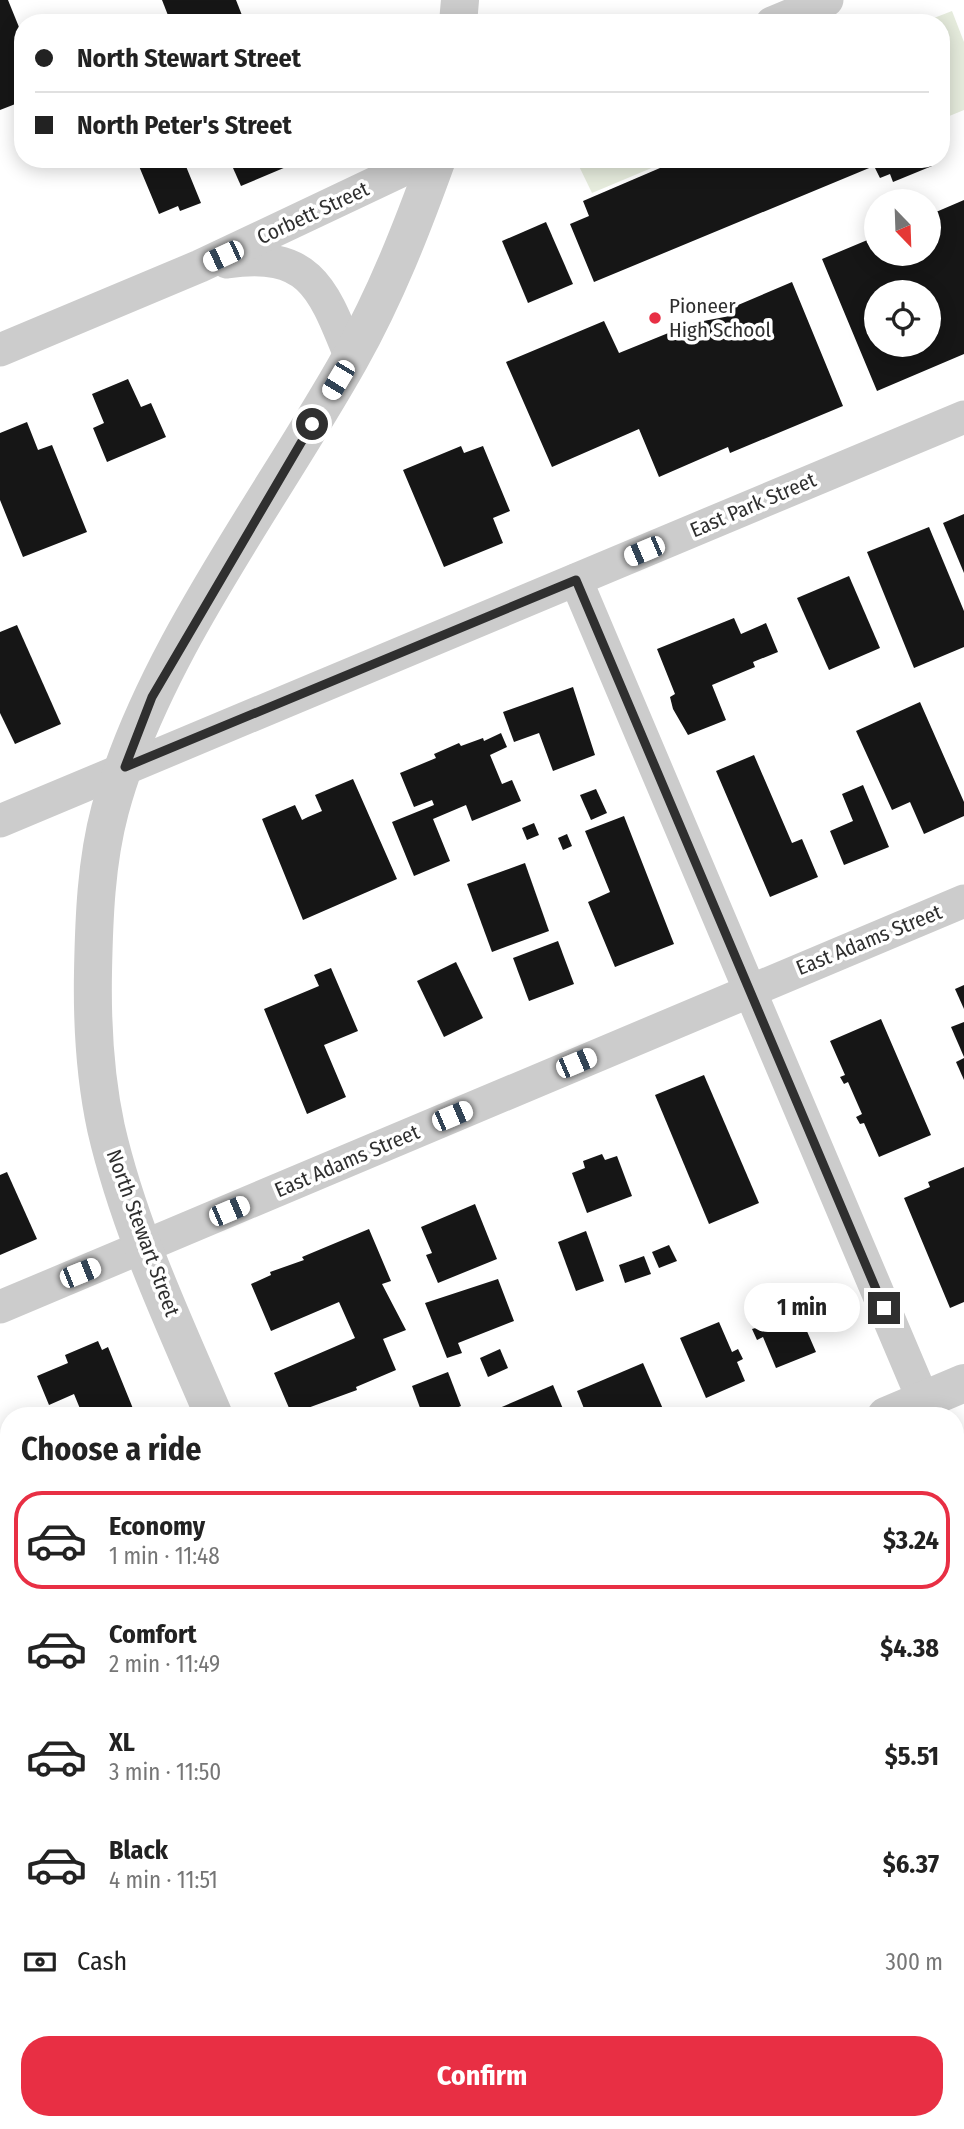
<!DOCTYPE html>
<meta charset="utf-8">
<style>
:root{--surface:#fff;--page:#f2f2f2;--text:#222;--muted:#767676;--line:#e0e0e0;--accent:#e82f44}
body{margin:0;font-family:"Fira Sans Condensed",sans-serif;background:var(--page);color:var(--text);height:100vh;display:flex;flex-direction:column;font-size:26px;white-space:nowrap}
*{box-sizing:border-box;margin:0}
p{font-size:23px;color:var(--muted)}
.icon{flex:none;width:38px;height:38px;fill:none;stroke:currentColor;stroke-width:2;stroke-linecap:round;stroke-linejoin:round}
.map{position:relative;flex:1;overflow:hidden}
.sheet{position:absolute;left:0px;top:1407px;width:964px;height:723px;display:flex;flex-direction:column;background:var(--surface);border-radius:28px 28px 0 0;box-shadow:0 4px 18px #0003}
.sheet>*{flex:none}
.top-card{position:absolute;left:14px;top:14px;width:936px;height:154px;border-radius:28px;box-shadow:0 4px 18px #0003;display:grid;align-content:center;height:154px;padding:0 21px;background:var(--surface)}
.needle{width:46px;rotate:157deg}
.tools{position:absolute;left:864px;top:189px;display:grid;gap:14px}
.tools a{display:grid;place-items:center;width:77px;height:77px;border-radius:50%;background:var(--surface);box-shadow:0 4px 18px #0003;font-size:35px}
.end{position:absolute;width:32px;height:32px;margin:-16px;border:9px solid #2f2f2f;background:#fff;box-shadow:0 0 0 4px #fff}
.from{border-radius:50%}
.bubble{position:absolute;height:49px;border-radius:24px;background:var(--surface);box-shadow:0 4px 18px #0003;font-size:23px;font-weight:700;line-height:49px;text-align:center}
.car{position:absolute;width:21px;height:42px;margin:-21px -10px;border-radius:9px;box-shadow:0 0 5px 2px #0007;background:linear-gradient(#fff 24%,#345 0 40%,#fff 0 76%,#345 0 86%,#fff 0)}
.top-card b{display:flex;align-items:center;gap:24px;height:66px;font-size:26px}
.top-card b+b{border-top:2px solid var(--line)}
.top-card i{width:18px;height:18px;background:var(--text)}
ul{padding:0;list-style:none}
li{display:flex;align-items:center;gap:21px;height:98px;margin:0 14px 10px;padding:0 7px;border:4px solid transparent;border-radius:28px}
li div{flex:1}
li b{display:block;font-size:26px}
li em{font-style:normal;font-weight:700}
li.current{border-color:var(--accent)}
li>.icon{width:63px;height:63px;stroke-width:1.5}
h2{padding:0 21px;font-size:32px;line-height:84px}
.pay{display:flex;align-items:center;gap:18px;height:77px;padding:0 21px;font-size:26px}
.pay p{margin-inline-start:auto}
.cta{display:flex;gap:14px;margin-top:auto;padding:14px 21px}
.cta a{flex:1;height:80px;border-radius:28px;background:var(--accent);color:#fff;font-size:28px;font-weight:700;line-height:80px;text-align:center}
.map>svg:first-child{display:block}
.green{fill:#e6ecdd}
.building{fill:#161616;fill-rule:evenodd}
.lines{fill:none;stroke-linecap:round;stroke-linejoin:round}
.minor{stroke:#ccc;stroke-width:33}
.tertiary{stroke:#ccc;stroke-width:38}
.route{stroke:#2f2f2f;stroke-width:9}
.poi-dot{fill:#e82f44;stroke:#fff;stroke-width:2.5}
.labels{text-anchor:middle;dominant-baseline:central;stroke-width:7;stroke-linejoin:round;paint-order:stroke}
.street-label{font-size:21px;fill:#2f2f2f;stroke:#fff}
.poi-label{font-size:21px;fill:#2f2f2f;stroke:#fff;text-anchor:start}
</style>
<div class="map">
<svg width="964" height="2129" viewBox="0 0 964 2129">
<rect width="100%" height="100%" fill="#fff"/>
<!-- green -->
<g class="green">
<path d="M952,11l12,31v68l-22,9v-96h-21z"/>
<path d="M584,159h89l-81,34 -15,-31z"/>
</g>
<!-- building -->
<g class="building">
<path d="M0,0h8l15,37v64l-23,9z"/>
<path d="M162,0h74l9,23h-74z"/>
<path d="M136,159h47l18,44 -21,8 -2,-5 -19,8z"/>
<path d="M229,159h76l-64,27z"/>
<path d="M681,159h248l3,7 -39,16 -3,-8 -10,4 -6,-12 -280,116 -24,-58 19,-8 -6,-15z"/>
<path d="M964,200v154l-87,37 -55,-132 55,-23v18h52v-39zM877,292h52v53h-52z"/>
<path d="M546,222l27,62 -45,19 -26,-62z"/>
<path d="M792,282l51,124 -113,47 -2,-6 -69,30 -20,-48 -87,38 -46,-105 98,-41 15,32 74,-30 42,-8 -4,-7z"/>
<path d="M128,379l13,28 10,-4 15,34 -59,25 -14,-34 11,-5 -12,-29z"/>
<path d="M27,422l11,28 14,-5 35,87 -64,25 -23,-57v-67z"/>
<path d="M461,446l3,7 19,-7 27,65 -17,7 10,25 -59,24 -41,-97z"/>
<path d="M964,514v59l-21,-50z"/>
<path d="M929,527l35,84v36l-50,21 -47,-116z"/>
<path d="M849,576l31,72 -51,22 -32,-72z"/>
<path d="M734,618l7,16 25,-11 12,29 -25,10 2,5 -43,18 14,35 -38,15 -15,-26 -3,-12 5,-3 -18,-45z"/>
<path d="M17,625l44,99 -46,20 -15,-31v-81z"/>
<path d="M573,687l22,68 -42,16 -14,-38 -25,9 -11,-30z"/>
<path d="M920,702l44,100v14l-40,18 -14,-32 -18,8 -36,-79z"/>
<path d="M501,733l6,14 -17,8 12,29 10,-4 9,21 -49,20 -6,-16 -33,14 17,42 -36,15 -22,-54 42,-17 -2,-5 -18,7 -14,-34 36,-15 -2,-4 25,-11 2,3 22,-8 1,3z"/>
<path d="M754,755l38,88 10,-4 16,38 -48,20 -54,-126z"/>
<path d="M353,779l44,100 -94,41 -41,-101 33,-14 7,15 6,-3 14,-6 -7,-16z"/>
<path d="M863,785l26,62 -45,18 -14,-34 23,-10 -11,-27z"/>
<path d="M596,789l11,24 -16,7 -11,-25z"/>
<path d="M624,816l50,128 -59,23 -27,-65 22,-10 -25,-61z"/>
<path d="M534,823l5,12 -12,5 -5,-12z"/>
<path d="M567,834l5,12 -9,4 -5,-12z"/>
<path d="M525,863l24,68 -57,21 -25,-68z"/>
<path d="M558,941l16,43 -45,17 -16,-43z"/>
<path d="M456,962l27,56 -39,19 -27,-56z"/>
<path d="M331,968l27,63 -34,14 22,52 -39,17 -43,-105 55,-23 -5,-11z"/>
<path d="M964,985v24l-9,-20z"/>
<path d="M881,1019l50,116 -52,22 -15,-34 -4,1 -4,-7 6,-3 -14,-32 -4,2 -4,-7 5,-2 -15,-34z"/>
<path d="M964,1022v35l-13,-30z"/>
<path d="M964,1058v22l-8,-18z"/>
<path d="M704,1075l55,128 -50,21 -54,-129z"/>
<path d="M602,1154l3,6 12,-4 15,40 -45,17 -15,-40 13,-5 -2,-7z"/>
<path d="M964,1167v135l-14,6 -46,-110 26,-11 -2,-5z"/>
<path d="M7,1172l30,67 -37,16v-80z"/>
<path d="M475,1204l22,55 -59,24 -12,-28 6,-2 -11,-26z"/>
<path d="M369,1229l22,52 -9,3 24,46 -23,9 13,31 -40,17 1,3 -52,19 2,3 -15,3 -18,-42 81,-35 -16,-36 -68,29 -20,-47 20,-9 -1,-3 34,-12 -2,-3z"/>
<path d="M586,1231l18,50 -28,10 -18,-49z"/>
<path d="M669,1245l8,16 -18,7 -7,-16z"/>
<path d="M644,1256l7,18 -26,9 -6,-18z"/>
<path d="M498,1279l16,42 -56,22 4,10 -15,5 -22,-55z"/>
<path d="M791,1291l11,27 6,-2 4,11 -6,2 10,23 -40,16 -13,-31 -6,3 -5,-11 7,-2 -8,-19z"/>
<path d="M719,1322l13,30 6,-3 5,10 -6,3 8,19 -39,17 -26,-60z"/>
<path d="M98,1341l4,9 6,-3 28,69h-53l-9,-22 -25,11 -12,-29 31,-13 -3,-8z"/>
<path d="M500,1349l8,19 -20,9 -8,-19z"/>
<path d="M643,1363l23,53h-79l-10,-25z"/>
<path d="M448,1372l13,34 -24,10h-14l-11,-30z"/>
<path d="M553,1385l13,31h-75l-1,-4z"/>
<path d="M4,1434l5,11v88l-9,4v-101z"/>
<path d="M9,1567v82l-9,-21v-10l8,-4 -8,-18v-25z"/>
<path d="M964,1719v43l-8,4v-44z"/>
<path d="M9,1875v42l-9,-21v-17z"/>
<path d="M964,1965v58l-8,3v-58z"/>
<path d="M9,1994v21l-7,3 -2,-20z"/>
<path d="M9,2041v34l-9,-18v-12z"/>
<path d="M964,2081v17l-7,4 -1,-18z"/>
<path d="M9,2112v9h10l3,8h-22v-13z"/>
<path d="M100,2121h23l-20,8z"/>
<path d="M583,2121h58l3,8h-57z"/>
<path d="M797,2121h64l3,6 -73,2 8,-4z"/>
</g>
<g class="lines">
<!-- minor -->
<g class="minor">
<path d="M772,23l55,-23"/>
<path d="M227,262c84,-12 96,27 124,96"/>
<path d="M0,350l200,-84 226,-107"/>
<path d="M576,580l354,836"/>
<path d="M0,821l964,-404"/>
<path d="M0,1307l964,-406"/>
<path d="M956,1478l8,21"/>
<path d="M956,1859l8,-4"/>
<path d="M313,2129l19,-8"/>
</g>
<!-- tertiary -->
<g class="tertiary">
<path d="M458,23l2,-23"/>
<path d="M214,1416c-40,-94 -85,-188 -108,-288 -11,-51 -14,-103 -13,-156 1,-53 3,-110 17,-162 42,-156 161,-310 240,-451 36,-64 62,-131 87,-200"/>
<path d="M886,1416l78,-33"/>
<path d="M0,1786l9,-4"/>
<path d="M508,2121l3,8"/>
</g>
</g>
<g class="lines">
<!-- route -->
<path class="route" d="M312,424l-160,273 -27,70 451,-187 308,728"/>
</g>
<!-- markers -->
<circle class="poi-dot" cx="655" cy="318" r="7"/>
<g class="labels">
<!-- street labels -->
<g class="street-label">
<text transform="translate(313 213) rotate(-25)">Corbett Street</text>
<text transform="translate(753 505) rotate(-23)">East Park Street</text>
<text transform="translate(869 940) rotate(-22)">East Adams Street</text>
<text transform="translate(347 1161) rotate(-23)">East Adams Street</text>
<text transform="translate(143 1233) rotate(70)">North Stewart Street</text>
</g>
<!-- poi labels -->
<g class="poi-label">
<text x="669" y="306">Pioneer<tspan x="669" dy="24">High School</tspan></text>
</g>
</g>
</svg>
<div class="tools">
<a><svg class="needle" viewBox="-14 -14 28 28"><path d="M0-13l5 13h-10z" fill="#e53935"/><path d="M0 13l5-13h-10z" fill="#767676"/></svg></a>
<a><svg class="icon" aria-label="locate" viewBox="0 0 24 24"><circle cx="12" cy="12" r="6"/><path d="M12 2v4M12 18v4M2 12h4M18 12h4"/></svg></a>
</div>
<i class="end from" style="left:312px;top:424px"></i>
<i class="end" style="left:884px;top:1308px"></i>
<div class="bubble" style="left:744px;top:1283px;width:116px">1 min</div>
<i class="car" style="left:223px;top:256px;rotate:245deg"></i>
<i class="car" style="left:338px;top:380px;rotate:211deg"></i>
<i class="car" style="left:644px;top:551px;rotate:247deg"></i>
<i class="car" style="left:576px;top:1063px;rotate:67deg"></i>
<i class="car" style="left:452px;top:1116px;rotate:67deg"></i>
<i class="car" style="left:229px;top:1211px;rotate:67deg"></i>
<i class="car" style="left:80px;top:1273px;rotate:68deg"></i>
<div class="top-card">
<b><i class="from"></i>North Stewart Street</b>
<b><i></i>North Peter's Street</b>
</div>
<section class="sheet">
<h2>Choose a ride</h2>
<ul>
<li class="current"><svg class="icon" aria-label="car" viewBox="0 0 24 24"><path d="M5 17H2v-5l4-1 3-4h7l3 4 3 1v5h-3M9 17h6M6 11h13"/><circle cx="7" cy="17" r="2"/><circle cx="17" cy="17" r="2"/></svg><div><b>Economy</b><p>1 min · 11:48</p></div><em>$3.24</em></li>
<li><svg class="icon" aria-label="car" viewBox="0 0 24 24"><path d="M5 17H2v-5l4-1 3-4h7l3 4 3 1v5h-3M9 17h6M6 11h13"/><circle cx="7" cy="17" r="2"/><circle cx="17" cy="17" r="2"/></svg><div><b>Comfort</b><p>2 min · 11:49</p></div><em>$4.38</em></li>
<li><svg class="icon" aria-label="car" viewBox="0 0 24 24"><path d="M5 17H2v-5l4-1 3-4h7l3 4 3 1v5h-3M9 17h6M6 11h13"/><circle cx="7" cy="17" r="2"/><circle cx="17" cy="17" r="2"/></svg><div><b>XL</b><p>3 min · 11:50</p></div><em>$5.51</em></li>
<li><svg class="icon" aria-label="car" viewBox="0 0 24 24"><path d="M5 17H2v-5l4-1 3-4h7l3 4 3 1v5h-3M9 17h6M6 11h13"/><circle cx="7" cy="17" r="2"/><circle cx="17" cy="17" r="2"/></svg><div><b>Black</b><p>4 min · 11:51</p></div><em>$6.37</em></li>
</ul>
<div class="pay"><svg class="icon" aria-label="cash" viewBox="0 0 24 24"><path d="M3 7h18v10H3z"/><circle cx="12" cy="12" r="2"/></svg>Cash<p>300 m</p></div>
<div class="cta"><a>Confirm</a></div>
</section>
</div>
